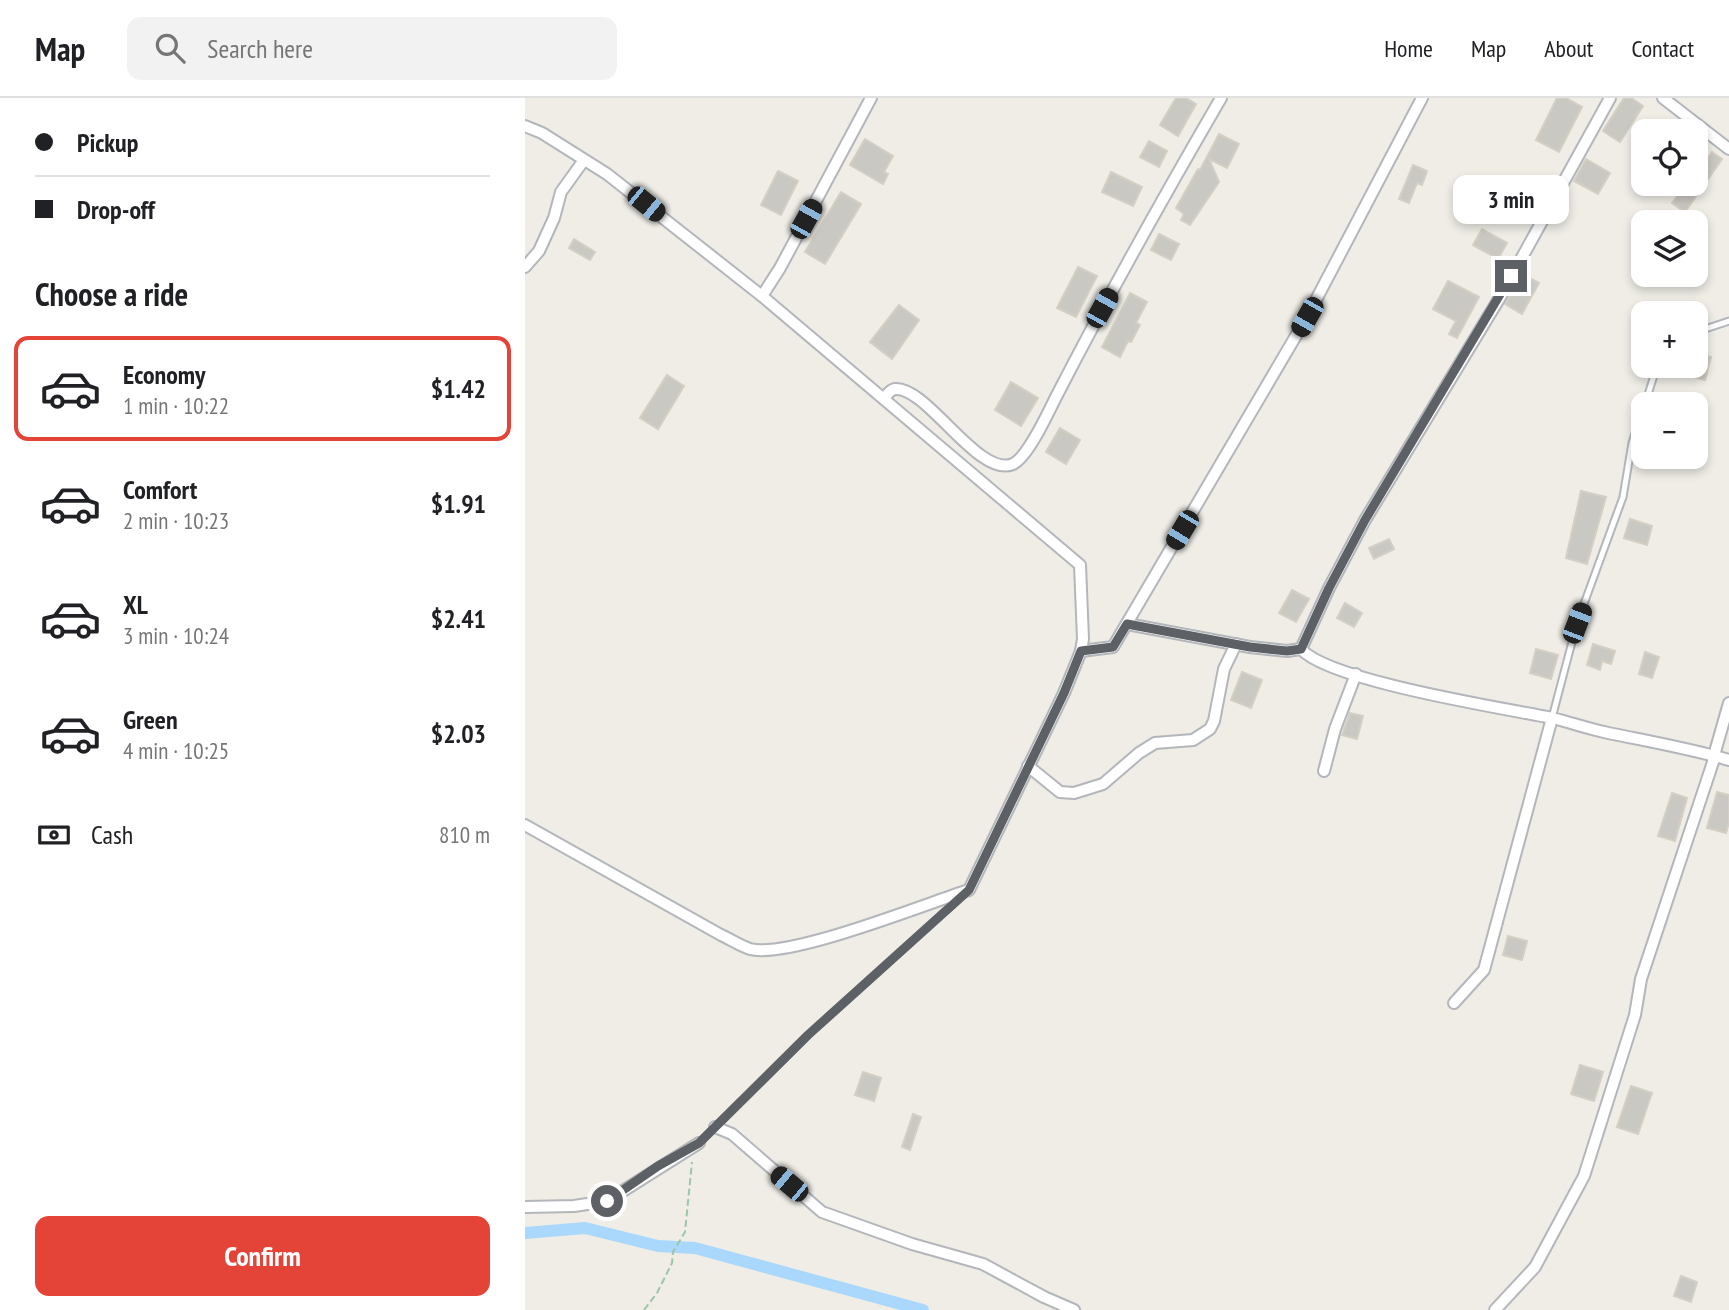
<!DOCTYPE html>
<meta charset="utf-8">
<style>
:root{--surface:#fff;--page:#f2f2f2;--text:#202124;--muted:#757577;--line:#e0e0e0;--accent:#e44437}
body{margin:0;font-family:"PT Sans Narrow",sans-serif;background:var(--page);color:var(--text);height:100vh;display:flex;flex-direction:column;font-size:26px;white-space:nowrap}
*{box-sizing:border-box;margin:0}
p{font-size:23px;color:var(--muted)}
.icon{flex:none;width:38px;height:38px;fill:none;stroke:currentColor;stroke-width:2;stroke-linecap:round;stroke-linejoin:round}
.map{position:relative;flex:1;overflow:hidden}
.details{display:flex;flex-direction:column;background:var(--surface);width:525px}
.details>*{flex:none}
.banner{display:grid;align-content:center;height:154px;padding:0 35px;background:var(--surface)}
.controls{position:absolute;left:1106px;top:21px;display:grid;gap:14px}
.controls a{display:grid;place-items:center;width:77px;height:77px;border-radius:14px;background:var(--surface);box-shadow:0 4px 10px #0003;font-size:35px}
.end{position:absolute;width:32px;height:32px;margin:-16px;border:9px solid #5d6166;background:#fff;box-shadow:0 0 0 4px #fff}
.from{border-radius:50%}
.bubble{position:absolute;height:49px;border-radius:14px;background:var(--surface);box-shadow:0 4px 10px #0003;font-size:23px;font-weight:700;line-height:49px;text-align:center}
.car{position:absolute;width:21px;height:42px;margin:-21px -10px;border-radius:9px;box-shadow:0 0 5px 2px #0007;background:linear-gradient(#222 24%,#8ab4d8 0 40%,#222 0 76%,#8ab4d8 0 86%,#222 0)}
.banner b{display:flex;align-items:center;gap:24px;height:66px;font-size:26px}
.banner b+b{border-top:2px solid var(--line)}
.banner i{width:18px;height:18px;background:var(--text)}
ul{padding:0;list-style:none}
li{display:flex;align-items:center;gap:21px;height:105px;margin:0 14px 10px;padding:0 21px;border:4px solid transparent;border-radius:14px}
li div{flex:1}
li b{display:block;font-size:26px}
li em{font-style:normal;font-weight:700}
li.on{border-color:var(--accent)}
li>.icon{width:63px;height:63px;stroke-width:1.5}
h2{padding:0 35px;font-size:32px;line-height:84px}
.pay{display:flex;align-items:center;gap:18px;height:77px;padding:0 35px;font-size:26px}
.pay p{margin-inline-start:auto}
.primary-button{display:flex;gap:14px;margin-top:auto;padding:14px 35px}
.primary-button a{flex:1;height:80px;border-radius:14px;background:var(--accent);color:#fff;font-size:28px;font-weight:700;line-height:80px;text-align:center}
header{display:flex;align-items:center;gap:42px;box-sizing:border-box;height:98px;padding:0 35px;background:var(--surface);border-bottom:2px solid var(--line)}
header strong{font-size:33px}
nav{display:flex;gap:38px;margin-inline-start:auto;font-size:24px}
.search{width:490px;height:63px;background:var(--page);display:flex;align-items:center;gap:18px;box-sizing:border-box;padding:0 24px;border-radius:14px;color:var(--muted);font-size:26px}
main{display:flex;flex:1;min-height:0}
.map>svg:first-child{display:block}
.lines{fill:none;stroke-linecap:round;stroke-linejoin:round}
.canal{stroke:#a9d8fc;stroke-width:12}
.building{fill:#cac8c3;stroke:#d4cfc4;stroke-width:2}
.service-casing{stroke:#b3b6ba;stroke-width:9}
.minor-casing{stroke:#b3b6ba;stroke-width:14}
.path{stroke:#9dc6a8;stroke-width:2;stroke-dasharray:7 3.5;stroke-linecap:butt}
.service{stroke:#fff;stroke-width:5}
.minor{stroke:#fff;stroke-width:10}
.route{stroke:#5d6166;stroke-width:9}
</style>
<header>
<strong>Map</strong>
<div class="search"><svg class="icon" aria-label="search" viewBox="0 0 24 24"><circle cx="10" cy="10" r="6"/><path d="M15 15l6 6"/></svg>Search here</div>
<nav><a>Home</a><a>Map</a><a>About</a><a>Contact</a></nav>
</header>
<main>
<section class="details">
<div class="banner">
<b><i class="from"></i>Pickup</b>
<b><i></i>Drop-off</b>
</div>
<h2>Choose a ride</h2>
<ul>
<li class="on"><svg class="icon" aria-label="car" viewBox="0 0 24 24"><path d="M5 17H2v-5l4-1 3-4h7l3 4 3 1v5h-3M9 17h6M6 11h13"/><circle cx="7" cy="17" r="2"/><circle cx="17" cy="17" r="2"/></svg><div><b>Economy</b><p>1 min · 10:22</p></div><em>$1.42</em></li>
<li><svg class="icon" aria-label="car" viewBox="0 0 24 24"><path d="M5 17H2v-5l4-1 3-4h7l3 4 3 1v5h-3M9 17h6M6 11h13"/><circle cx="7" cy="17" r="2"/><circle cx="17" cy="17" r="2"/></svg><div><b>Comfort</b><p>2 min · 10:23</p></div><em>$1.91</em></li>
<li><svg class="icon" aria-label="car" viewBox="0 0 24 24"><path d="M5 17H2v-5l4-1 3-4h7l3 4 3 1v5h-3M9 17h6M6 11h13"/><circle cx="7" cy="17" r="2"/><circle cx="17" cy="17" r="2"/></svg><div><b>XL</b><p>3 min · 10:24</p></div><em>$2.41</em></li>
<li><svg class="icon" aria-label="car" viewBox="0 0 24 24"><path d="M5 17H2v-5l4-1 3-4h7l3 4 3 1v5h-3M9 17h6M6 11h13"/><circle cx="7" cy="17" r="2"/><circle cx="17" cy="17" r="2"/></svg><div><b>Green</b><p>4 min · 10:25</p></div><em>$2.03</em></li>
</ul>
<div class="pay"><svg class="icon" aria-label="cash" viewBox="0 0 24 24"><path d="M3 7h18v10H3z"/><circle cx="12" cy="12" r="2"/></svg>Cash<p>810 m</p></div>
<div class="primary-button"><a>Confirm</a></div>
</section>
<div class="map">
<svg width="1204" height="1212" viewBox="0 0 1204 1212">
<rect width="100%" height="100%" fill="#efede6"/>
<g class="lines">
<!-- canal -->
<path class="canal" d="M0,1135l60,-5 73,18 37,2 228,62"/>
</g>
<!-- building -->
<g class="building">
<path d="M651,0h10l10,6 -18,32 -18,-11z"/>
<path d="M1032,0h9l16,9 -23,45 -23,-12z"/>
<path d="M1099,0h7l12,8 -23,36 -17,-11z"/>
<path d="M694,36l20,10 -12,24 -18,-9 10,23 -29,43 -9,-5 3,-6 -8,-6 22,-39 2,1z"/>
<path d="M340,41l28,17 -9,16 4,2 -5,10 -33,-19z"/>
<path d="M624,43l18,10 -8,16 -19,-10z"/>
<path d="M1187,54l10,7 -37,53 -13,-9 9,-12 3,2 6,-9h6v-8z"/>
<path d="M1061,61l24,14 -12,21 -24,-13z"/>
<path d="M888,67l14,6 -5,14 -5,-2 -8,20 -10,-4z"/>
<path d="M253,73l20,10 -17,34 -20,-10z"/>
<path d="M586,74l31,15 -9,19 -31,-14z"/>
<path d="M316,94l20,12 -36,60 -20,-12z"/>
<path d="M957,131l25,14 -9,16 -25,-14z"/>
<path d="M634,136l20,10 -8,16 -20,-10z"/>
<path d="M49,141l21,13 -5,8 -21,-12z"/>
<path d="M553,169l19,9 -21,41 -19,-9z"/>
<path d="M997,176l17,9 -17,31 -17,-10z"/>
<path d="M923,183l31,16 -22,41 -8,-4 7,-13 -23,-12z"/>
<path d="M605,195l17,9 -11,21 4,2 -9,17 -3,-1 -8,16 -18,-10z"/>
<path d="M374,207l20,15 -27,39 -22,-17z"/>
<path d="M1171,255l15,4 -6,23 -41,-11 1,-3h31z"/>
<path d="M142,277l17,11 -26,43 -18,-11z"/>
<path d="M486,284l27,16 -17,28 -26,-16z"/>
<path d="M535,330l20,12 -14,24 -20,-12z"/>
<path d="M1056,393l25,6 -19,67 -21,-6z"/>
<path d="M1105,421l22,7 -5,19 -23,-7z"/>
<path d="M864,441l5,10 -20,10 -5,-11z"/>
<path d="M767,492l17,9 -13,23 -17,-9z"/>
<path d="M820,505l17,10 -8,14 -17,-9z"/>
<path d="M1068,546l22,7 -4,13 -9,-3 -2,9 -13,-5z"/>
<path d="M1011,551l22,6 -7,24 -21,-6z"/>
<path d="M1120,554l14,5 -7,21 -13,-4z"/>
<path d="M717,574l20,8 -11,28 -20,-8z"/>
<path d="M825,615l13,3 -6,23 -15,-4z"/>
<path d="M1192,694l12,3v27l-3,11 -19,-5z"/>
<path d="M1147,695l15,5 -12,43 -17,-5z"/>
<path d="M983,838l19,5 -5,19 -19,-5z"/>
<path d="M1055,967l23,7 -9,29 -23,-7z"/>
<path d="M338,974l18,6 -7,23 -19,-6z"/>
<path d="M1106,988l21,7 -14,41 -21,-7z"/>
<path d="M388,1016l8,3 -11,33 -8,-3z"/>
<path d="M1156,1178l16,6 -6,20 -17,-6z"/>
</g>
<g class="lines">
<!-- service casing -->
<g class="service-casing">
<g id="service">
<path d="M1171,234l33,-11"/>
<path d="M1120,306l12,-38"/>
<path d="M1027,620l25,-95 46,-126 9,-54 11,-34"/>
<path d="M174,1045l109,-108 154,-139"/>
</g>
</g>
<!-- minor casing -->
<g class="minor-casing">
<g id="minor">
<path d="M1138,0l66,51"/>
<path d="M0,28l17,7 65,41 155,122 318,269 3,74 -2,12 -17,42 -95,197c-44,14 -180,69 -219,59 -10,-3 -20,-10 -29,-14l-196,-110"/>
<path d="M0,169l14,-16 15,-33 7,-26 23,-32"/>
<path d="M237,198l18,-28 91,-170"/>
<path d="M359,301c3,-4 5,-9 11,-10 32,-3 84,90 118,75 15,-7 35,-51 43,-67 52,-101 108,-201 165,-299"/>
<path d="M602,526l123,23 37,4 14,-2c28,32 202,59 251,69 17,4 34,10 52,14 42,9 84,16 125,28"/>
<path d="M776,551l28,-61 36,-68 134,-221 111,-201"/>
<path d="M556,553l32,-4 194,-330 115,-219"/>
<path d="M1188,661l16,-56"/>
<path d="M503,668l32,26 14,1 29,-9 36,-31 16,-10 38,-3 17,-11 4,-8 10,-52 12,-25"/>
<path d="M799,673l11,-42 21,-55"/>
<path d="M929,905l30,-33 68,-252"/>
<path d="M190,1029l17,7 90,78 90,32 71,20 61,33 30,13"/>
<path d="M0,1109l49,-1 33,-5 92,-58"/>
<path d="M970,1212l40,-43 49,-91 51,-161 6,-36 74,-223"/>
</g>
</g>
<!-- path -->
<path class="path" d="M119,1212l13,-17 15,-30 1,-11 12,-20 7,-70"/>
<!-- service -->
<use href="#service" class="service"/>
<!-- minor -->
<use href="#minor" class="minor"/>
</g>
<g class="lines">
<!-- route -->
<path class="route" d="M82,1103l51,-35 41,-23 109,-108 161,-145 95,-197 17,-42 32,-4 14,-23 123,23 37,4 14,-2 28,-61 36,-68 146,-244"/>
</g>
</svg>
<div class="controls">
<a><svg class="icon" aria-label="locate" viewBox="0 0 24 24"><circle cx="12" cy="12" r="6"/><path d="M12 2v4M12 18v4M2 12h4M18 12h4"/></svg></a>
<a><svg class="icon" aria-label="layers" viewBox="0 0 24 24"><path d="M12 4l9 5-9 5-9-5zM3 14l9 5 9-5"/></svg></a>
<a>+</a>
<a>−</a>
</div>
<i class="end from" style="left:82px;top:1103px"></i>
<i class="end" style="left:986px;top:178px"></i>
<div class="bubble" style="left:928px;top:77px;width:116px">3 min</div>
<i class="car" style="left:121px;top:106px;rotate:129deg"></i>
<i class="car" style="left:281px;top:121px;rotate:29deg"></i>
<i class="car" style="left:577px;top:210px;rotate:29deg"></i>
<i class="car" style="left:782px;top:219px;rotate:210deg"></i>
<i class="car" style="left:657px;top:432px;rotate:211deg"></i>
<i class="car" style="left:1052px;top:525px;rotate:21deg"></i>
<i class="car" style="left:264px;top:1086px;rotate:310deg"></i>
</div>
</main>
